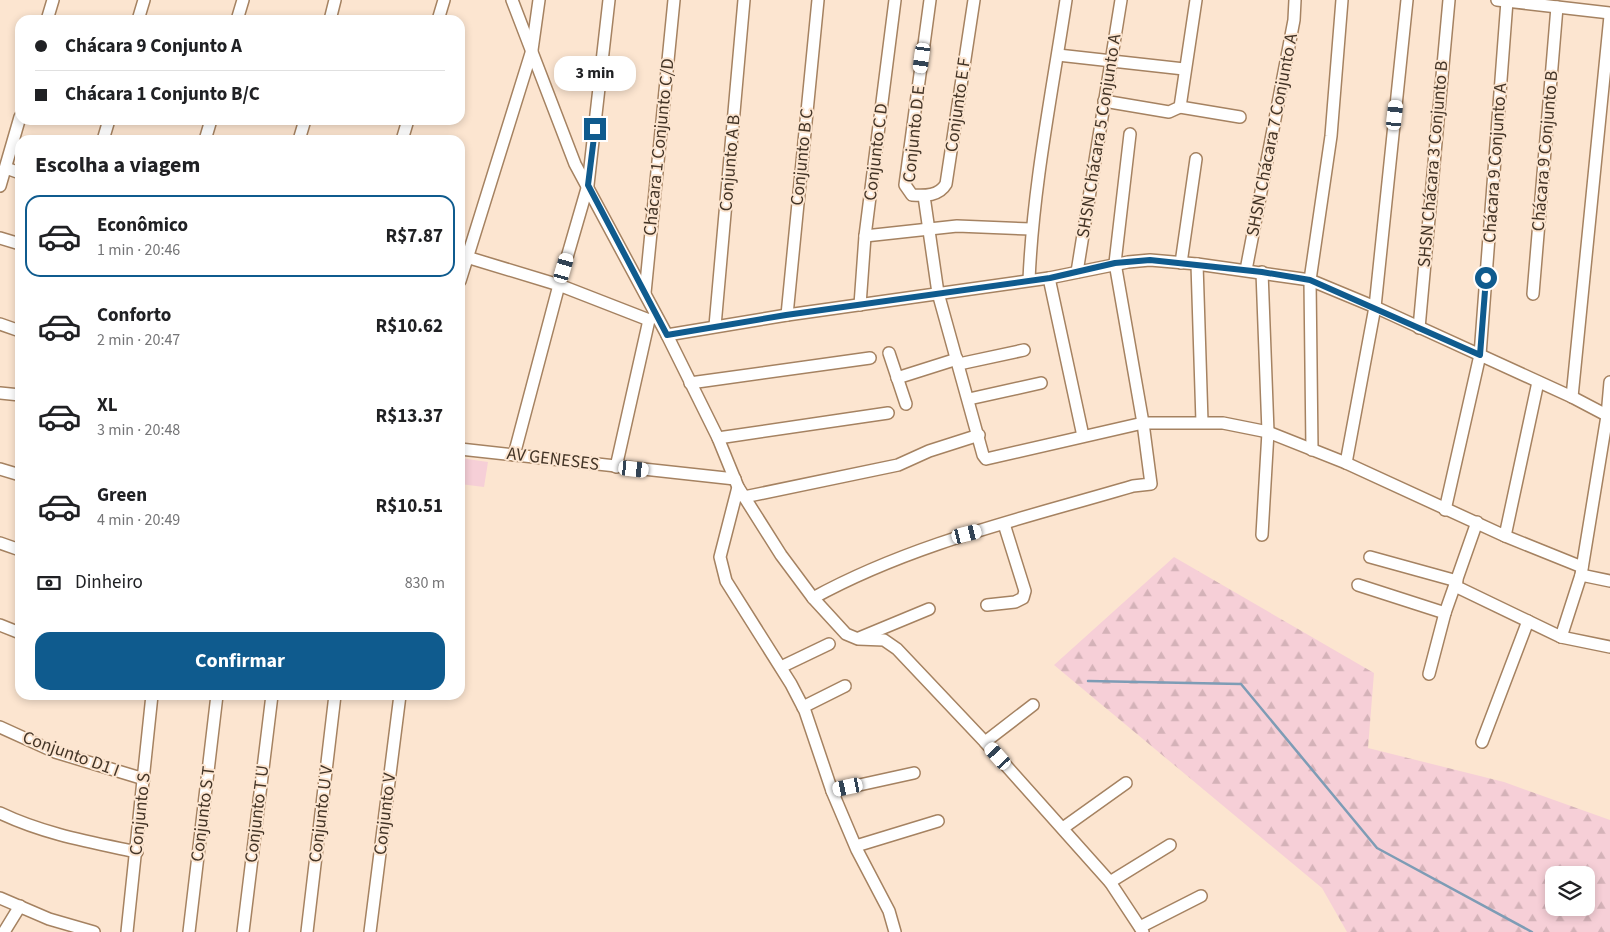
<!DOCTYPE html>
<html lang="pt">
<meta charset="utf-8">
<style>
:root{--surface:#fff;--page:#f6f6f6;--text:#202124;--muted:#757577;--line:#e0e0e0;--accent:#0f5b8e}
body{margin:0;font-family:"Source Sans 3",sans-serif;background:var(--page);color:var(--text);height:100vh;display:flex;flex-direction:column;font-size:19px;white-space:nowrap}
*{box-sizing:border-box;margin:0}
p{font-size:16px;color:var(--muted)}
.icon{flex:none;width:28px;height:28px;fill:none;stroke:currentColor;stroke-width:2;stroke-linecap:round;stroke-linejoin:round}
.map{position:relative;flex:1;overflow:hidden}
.details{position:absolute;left:15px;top:135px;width:450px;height:565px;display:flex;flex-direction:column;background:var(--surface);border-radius:15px;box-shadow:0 2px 8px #0003}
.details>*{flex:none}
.guide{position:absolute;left:15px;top:15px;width:450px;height:110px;border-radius:15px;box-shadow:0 2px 8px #0003;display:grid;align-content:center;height:110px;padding:0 20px;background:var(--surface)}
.controls{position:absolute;left:1545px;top:866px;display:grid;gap:10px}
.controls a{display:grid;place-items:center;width:50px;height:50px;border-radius:10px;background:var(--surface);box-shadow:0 2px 8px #0003;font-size:25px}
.end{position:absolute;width:22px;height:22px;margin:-11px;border:6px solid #0f5b8e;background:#fff;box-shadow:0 0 0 2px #fff}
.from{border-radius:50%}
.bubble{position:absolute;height:35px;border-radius:15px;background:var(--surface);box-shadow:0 2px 8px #0003;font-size:16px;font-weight:700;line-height:35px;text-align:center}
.car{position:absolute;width:15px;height:30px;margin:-15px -8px;border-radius:6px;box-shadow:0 0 4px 1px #0007;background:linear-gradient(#fff 24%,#345 0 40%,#fff 0 76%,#345 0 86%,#fff 0)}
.guide b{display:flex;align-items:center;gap:18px;height:48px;font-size:19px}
.guide b+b{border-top:1px solid var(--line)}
.guide i{width:12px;height:12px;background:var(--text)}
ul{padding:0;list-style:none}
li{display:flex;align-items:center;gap:15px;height:82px;margin:0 10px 8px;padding:0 10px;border:2px solid transparent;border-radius:15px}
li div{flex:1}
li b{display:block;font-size:19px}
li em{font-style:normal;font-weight:700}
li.on{border-color:var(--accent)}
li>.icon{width:45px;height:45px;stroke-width:1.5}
h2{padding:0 20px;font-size:22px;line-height:60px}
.pay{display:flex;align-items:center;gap:12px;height:55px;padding:0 20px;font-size:19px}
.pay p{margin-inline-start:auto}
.primary-button{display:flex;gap:10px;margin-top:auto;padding:10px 20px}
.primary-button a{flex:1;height:58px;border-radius:15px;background:var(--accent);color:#fff;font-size:20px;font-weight:700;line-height:58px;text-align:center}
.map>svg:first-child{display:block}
.forest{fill:url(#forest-firs);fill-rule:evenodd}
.pitch{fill:#f6cfd7}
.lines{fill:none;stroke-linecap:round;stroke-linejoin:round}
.stream{stroke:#7e9cb5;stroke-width:2.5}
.minor-casing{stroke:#a58261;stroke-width:14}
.minor{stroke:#fff;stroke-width:11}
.route{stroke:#0f5b8e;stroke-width:6}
.labels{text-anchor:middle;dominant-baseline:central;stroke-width:4;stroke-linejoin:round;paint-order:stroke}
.street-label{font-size:18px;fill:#433426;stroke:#fce5d0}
</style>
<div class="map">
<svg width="1610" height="932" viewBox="0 0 1610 932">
<defs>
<pattern id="forest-firs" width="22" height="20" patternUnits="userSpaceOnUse" patternTransform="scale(1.25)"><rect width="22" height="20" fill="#f6cfd7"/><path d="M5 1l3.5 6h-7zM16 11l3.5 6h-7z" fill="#d4b2b8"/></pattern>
</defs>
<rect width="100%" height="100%" fill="#fce5d0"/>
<!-- forest -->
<path class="forest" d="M1174,557l200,116 -6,75 136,34 106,38v112h-263l-25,-44 -268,-223zM1554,875h32v33h-32z"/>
<!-- pitch -->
<path class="pitch" d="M460,458l28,4 -4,25 -24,-3z"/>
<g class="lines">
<!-- stream -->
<path class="stream" d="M1088,681l153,3 136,164 155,84"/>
<!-- minor casing -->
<g class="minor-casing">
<g id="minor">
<path d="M512,0l63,164 92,171 51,103 20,49 43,68 32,43 33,36 12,5 26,1 13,9 88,93 125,140 33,50"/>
<path d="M930,0l-25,185 7,10c13,1 27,1 34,-11l28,-184"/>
<path d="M1497,0l113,13"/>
<path d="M47,20l6,-20"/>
<path d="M138,20l6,-20"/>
<path d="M237,20l6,-20"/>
<path d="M330,20l5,-20"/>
<path d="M438,20l6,-20"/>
<path d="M1058,55l126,14"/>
<path d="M1104,101l65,11 11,-5 16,-107"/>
<path d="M1180,107l60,10"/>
<path d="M103,140l6,-20"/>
<path d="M205,140l6,-20"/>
<path d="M299,140l6,-20"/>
<path d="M402,140l6,-20"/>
<path d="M6,168l14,5"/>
<path d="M0,186l20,-69"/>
<path d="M924,196l14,97 45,162 3,4 157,-36h80l45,9 78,31 159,73 77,31"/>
<path d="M865,236l92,-10 74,3"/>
<path d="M0,238l20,6"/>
<path d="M460,255l99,30 90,35"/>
<path d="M1181,263l15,-104"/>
<path d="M1197,264l5,158"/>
<path d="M1246,270l48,-250 1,-20"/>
<path d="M1077,272l44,-272"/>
<path d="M1262,272l6,160 -6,103"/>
<path d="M1049,278l34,158"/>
<path d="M1029,280c4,-94 23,-187 37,-280"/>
<path d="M460,281l72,-231 7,-50"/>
<path d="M645,293l29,-293"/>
<path d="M1533,294l24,-287"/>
<path d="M860,305l5,-69 30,-236"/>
<path d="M787,315l31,-315"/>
<path d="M0,324l20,7"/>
<path d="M715,326l29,-326"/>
<path d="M1419,328l30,-328"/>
<path d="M667,335l120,-20 262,-37 79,-16 22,-2 47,4 113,16 65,27 197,90 38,20"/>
<path d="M889,353l17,51"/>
<path d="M959,364l65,-14"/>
<path d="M897,378l60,-19"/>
<path d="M690,383l180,-25"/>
<path d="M0,393l20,2"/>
<path d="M1572,397l38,-381"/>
<path d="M969,399l72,-16"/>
<path d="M718,438l170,-25"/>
<path d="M460,449l275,30"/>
<path d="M1312,450l-2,-170 21,-144 11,-136"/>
<path d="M514,455l45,-170 29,-100 21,-185"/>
<path d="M1346,463l29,-156 32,-307"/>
<path d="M616,467l33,-147 7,-4"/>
<path d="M0,469l20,6"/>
<path d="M738,487l-18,70 6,24 65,103 14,27 27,80 25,59 32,61 6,21"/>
<path d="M744,497l154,-32 31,-14 50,-16"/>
<path d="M1445,510l35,-155 27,-354"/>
<path d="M1505,536l33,-154"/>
<path d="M0,543l20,7"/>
<path d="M1370,557l87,24"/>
<path d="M1581,575l29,6"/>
<path d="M1358,585l87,28"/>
<path d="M1455,586l106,51 49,10"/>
<path d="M813,598c100,-55 212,-80 320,-112l18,-2 -8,-61 -28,-160 15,-129"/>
<path d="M987,605l28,-3 8,-4 2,-7 -21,-67"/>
<path d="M0,625l20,8"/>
<path d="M1561,637l20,-62 26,-159 3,-34"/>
<path d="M859,638l70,-29"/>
<path d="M781,667l48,-23"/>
<path d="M1429,674l16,-61 32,-91"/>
<path d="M803,707l42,-21"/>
<path d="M0,727l55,25 89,27"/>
<path d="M985,742l48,-37"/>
<path d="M1482,742l46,-121"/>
<path d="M832,791l82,-18"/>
<path d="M0,813c44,21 90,29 137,39"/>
<path d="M1063,828l63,-45"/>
<path d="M856,846l82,-25"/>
<path d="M1110,882l60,-37"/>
<path d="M0,898l49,21 45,13"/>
<path d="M1140,927l61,-31"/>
<path d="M4,932l16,-26"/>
<path d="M127,932l25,-237"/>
<path d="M189,932l28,-237"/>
<path d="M243,932l29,-237"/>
<path d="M307,932l28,-237"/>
<path d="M370,932l30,-237"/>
</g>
</g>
<!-- minor -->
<use href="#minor" class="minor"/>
</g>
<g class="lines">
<!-- route -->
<path class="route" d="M595,129l-7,56 79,150 119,-20 264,-37 65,-15 35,-3 112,12 48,8 170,75 6,-77"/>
</g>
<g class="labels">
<!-- street labels -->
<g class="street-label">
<text transform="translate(958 105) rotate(-82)">Conjunto E F</text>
<text transform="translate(914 134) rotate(-84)">Conjunto D E</text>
<text transform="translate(1272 135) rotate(-79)">SHSN Chácara 7 Conjunto A</text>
<text transform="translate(1099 136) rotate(-81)">SHSN Chácara 5 Conjunto A</text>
<text transform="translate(659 147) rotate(-84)">Chácara 1 Conjunto C/D</text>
<text transform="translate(1545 151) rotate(-85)">Chácara 9 Conjunto B</text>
<text transform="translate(876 152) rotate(-83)">Conjunto C D</text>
<text transform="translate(802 157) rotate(-84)">Conjunto B C</text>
<text transform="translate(730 163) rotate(-85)">Conjunto A B</text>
<text transform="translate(1495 163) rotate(-86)">Chácara 9 Conjunto A</text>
<text transform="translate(1433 164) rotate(-85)">SHSN Chácara 3 Conjunto B</text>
<text transform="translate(553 459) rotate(7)">AV GENESES</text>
<text transform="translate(71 754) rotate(20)">Conjunto D1 I</text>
<text transform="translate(140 814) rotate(-84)">Conjunto S</text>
<text transform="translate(203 814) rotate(-83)">Conjunto S T</text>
<text transform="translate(257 814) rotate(-83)">Conjunto T U</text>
<text transform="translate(321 814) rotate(-83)">Conjunto U V</text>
<text transform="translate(385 814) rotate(-83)">Conjunto V</text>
</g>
</g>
</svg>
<div class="controls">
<a><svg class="icon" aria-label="layers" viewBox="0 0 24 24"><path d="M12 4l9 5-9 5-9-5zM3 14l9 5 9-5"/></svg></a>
</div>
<i class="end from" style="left:1486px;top:278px"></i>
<i class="end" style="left:595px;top:129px"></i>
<div class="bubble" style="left:554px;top:56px;width:82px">3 min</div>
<i class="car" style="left:922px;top:58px;rotate:188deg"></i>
<i class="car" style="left:1395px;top:115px;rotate:6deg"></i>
<i class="car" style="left:564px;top:268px;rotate:16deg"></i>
<i class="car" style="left:634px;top:469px;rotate:96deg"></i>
<i class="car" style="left:967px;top:534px;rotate:76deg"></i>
<i class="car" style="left:998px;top:756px;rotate:318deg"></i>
<i class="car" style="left:848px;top:787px;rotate:258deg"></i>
<div class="guide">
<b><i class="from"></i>Chácara 9 Conjunto A</b>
<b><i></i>Chácara 1 Conjunto B/C</b>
</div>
<section class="details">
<h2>Escolha a viagem</h2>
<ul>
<li class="on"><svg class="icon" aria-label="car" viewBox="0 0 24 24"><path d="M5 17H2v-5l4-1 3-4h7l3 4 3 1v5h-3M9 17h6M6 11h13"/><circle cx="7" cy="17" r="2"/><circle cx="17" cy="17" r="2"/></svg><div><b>Econômico</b><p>1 min · 20:46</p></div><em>R$7.87</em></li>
<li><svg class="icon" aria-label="car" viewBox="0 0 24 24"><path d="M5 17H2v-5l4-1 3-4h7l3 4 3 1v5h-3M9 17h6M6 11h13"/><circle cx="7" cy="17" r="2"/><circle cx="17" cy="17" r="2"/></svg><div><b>Conforto</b><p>2 min · 20:47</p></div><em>R$10.62</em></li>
<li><svg class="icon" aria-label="car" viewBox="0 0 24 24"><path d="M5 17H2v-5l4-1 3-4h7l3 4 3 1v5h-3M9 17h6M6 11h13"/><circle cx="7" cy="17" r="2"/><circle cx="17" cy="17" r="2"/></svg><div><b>XL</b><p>3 min · 20:48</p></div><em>R$13.37</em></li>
<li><svg class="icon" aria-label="car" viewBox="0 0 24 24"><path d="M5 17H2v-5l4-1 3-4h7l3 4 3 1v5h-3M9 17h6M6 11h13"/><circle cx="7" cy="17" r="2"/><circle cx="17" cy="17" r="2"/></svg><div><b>Green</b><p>4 min · 20:49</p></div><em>R$10.51</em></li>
</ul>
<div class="pay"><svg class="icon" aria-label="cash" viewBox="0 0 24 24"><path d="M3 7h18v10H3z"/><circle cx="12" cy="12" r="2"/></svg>Dinheiro<p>830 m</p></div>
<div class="primary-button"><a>Confirmar</a></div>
</section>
</div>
